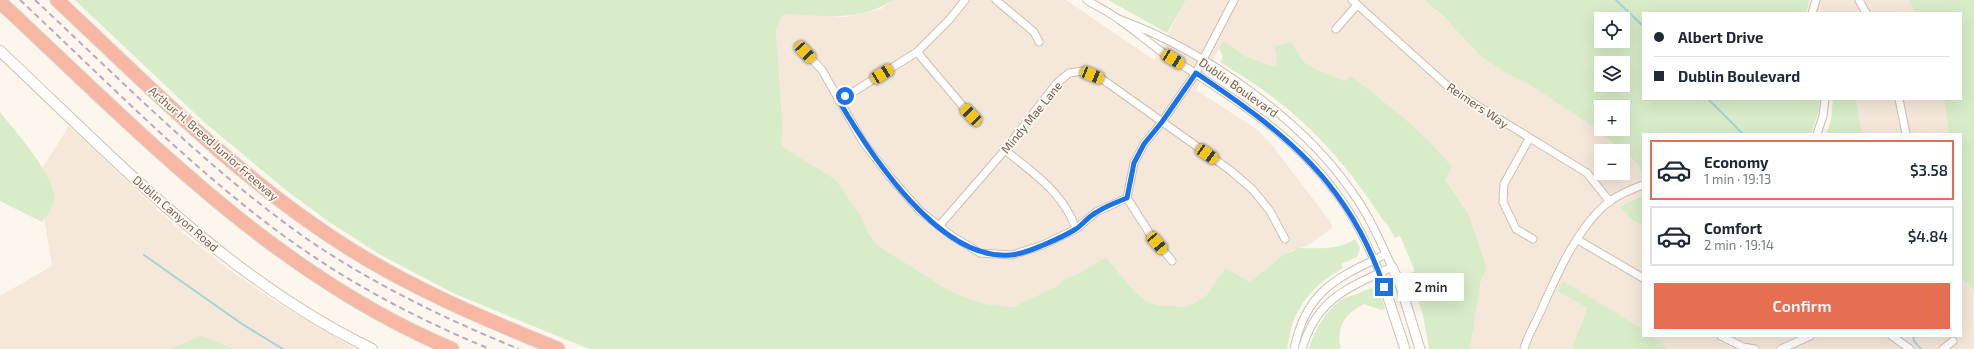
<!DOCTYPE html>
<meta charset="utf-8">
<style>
:root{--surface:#fff;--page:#f6f6f7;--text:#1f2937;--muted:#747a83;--line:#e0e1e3;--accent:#e76f51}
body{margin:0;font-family:"Exo 2",sans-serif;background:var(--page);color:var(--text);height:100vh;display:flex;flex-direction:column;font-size:15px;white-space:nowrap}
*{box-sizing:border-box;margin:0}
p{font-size:13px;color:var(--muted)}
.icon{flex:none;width:22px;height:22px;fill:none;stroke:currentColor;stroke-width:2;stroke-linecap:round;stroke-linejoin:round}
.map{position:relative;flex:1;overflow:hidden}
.drawer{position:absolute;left:1642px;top:133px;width:320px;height:204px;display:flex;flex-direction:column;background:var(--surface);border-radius:0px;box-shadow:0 4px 16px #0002}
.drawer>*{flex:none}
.guide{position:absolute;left:1642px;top:12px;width:320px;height:88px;border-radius:0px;box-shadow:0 4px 16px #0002;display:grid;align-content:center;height:88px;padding:0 12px;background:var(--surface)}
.tools{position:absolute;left:1594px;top:12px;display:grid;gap:8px}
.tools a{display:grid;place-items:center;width:36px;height:36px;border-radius:0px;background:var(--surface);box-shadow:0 4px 16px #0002;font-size:20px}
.end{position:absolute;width:18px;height:18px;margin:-9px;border:5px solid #1a73e8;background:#fff;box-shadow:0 0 0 2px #fff}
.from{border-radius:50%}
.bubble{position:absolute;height:28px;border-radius:0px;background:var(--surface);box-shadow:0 4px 16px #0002;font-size:13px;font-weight:600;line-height:28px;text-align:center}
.car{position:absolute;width:12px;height:24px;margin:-12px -6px;border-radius:5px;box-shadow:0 0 3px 1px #0007;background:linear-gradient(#f5c518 24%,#345 0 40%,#f5c518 0 76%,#345 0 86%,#f5c518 0)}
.guide b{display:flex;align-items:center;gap:14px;height:38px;font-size:15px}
.guide b+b{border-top:1px solid var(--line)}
.guide i{width:10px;height:10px;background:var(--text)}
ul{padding:7px 0 0;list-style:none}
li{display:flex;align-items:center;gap:12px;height:60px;margin:0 8px 6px;padding:0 4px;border:2px solid var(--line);border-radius:0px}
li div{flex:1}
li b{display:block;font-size:15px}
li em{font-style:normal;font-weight:600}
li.on{border-color:var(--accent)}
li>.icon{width:36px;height:36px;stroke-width:1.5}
.button{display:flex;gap:8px;margin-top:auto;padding:8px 12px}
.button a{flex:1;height:46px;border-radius:0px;background:var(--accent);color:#fff;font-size:16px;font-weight:600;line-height:46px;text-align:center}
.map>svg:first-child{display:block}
.residential{fill:#f5e8da}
.green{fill:#d8ecc9;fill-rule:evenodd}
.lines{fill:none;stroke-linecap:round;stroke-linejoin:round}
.stream{stroke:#a5d3da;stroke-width:2}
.minor-casing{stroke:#d1beb0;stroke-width:9}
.tertiary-casing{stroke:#d1beb0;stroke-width:11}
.secondary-casing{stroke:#d6c0b0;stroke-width:12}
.motorway-casing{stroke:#dad1cd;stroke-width:15}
.minor{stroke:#fff;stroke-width:7}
.tertiary{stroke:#fff;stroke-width:9}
.secondary{stroke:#fff;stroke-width:10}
.motorway{stroke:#f7b7a3;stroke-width:13}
.rail{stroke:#b9a8c9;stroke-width:2;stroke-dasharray:6 4;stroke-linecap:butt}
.route{stroke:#1a73e8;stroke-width:5}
.labels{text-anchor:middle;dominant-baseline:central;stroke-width:3.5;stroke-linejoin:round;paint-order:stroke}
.street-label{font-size:12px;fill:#7a5c4d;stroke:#fffaf3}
</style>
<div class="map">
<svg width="1974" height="349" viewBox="0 0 1974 349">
<rect width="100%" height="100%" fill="#fdf6ec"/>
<!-- residential -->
<g class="residential">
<path d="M893,0h173l88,60 32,-60h238l82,73 24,12 60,39 33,27h-22v22h22v-22l15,13 5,15v16l-10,4 -2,20 12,7v103l-80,-47 -6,9 30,17 -15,41h-102l11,-68 6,-13 -19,-55 -23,-35 -99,-96 -30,-13 -12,-7 -13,-20 -17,4 3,15 -2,6 -30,-11 -22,-14 -27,48 62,40 17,19 57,75v4l-22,16 -26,10 -34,28 -25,-14 -19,28 -19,11 -30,-2 -10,-3 -14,-12 -27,-33 -27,16 -16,7 -6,6 -44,21 -28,-3 -21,-7 -19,-9 -68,-43 -8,-11 -10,-21 -23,-33 -55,-33 2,-16 -7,-101 6,-14 5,-2 59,3 35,-8z"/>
<path d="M1812,0h97l6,13h-99z"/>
<path d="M1856,99h88l5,35h-87z"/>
<path d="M69,126l109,103 53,42 47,32 78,46h-356v-53l52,-30 -15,-90z"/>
<path d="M1961,280l12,7 1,62h-306l-16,-13h309z"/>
</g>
<!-- green -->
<g class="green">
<path d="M75,0h818c-33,22 -69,16 -106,14l-5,2 -6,14 7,101 -2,15 55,34 23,33 10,21 8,11 68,43 19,9 21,7 28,3 44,-21 6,-6 16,-7 27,-16 27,33 14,12 10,3 30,2 19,-11 19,-28 25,14 34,-28 10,-3 3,-3c22,0 39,3 58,-9l5,9 -3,9 -16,7 2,4c-22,12 -41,30 -50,54 -3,8 -4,18 -6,27h-698l-134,-55 -76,-40 -51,-33 -41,-30 -83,-69z"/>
<path d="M1108,0h78l-19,33z"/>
<path d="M1424,0h386l-4,13h-163v86h177l-1,12 -8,23h-168v45l-5,-15 -15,-13 -34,-27 -59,-39 -24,-12 -24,-16 -38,-40zM1601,19h22v22h-22zM1601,63h22v22h-22zM1601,107h22v22h-22z"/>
<path d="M1909,0h65v296l-1,-9 -12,-7v-146h-12l-5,-35h17v-86h-46z"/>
<path d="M1223,41l22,15 30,11 2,-6 -3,-15 17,-4 13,20 12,7 29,12 6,-5c37,29 71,54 101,91l-7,12 23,34 19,55 -6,13 -11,68h-41l-6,-34 -13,-42 5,-2 -15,-35 -5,2 -8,-14 -4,-4c-31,-48 -66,-90 -112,-124 -16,-13 -34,-23 -51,-34l3,-5 -4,-9z"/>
<path d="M1833,99h23l6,35h-36l5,-13z"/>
<path d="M0,112c14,18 58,66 54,89 -2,8 -7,14 -12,21l-42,-21z"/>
<path d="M1643,195v31l-12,-7 -11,-12z"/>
<path d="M1563,281l80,48v7h9l16,13h-96l15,-41 -30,-17z"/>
<path d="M1371,288l9,4 5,17 -4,1 -17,-6c-20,10 -28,23 -23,45h-32c4,-17 19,-43 36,-51 8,-3 18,-6 26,-10z"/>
<path d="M201,336l32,13h-64z"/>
</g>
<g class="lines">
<!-- stream -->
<g class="stream">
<path d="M1616,0l27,26"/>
<path d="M1708,99l35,35"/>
<path d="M144,255l98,69 41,25"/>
<path d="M1913,336l1,5 7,8"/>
</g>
<!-- minor casing -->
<g class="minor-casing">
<g id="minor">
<path d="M996,0l38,32 5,10"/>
<path d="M1087,0c11,7 24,13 34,21 14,10 27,21 41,31 63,41 127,78 172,138 20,25 33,54 46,83"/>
<path d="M1352,0l100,90 135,83 23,29"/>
<path d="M1859,0l7,13"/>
<path d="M1812,13l4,-13"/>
<path d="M1121,20c82,30 181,99 231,172 17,23 28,49 40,75 -44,21 -75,31 -90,82"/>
<path d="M1336,29l21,-24"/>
<path d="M805,52l17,18 41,72 28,36 29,33 32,25 28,17 32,2 31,-10 33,-16 20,-17 31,-14"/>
<path d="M917,52l60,71"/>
<path d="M1899,99l7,35"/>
<path d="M839,101l78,-49 32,-32 16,-20"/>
<path d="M1817,134l6,-18 2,-17"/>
<path d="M1529,139l-25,45 -1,18 13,27 17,10"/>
<path d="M1005,150c29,24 58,42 71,79"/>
<path d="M1127,198l7,-35 10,-19 18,-22 34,-49 38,-73"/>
<path d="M1127,198l23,36 22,27"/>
<path d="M939,226l66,-76 51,-66 13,-11 14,-2 19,8 128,91 23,20 17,21 15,28"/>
<path d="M1578,240l65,38"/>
<path d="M1721,336l22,11 12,2"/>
<path d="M1892,336l18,13"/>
<path d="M1294,349c12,-59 43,-71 92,-95"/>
<path d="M1524,349c3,-12 10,-23 15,-34 16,-36 38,-89 71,-114 10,-7 22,-12 33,-16"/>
<path d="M1781,349l29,-13"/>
<path d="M1943,349l10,-8"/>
</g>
</g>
<!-- tertiary casing -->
<g class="tertiary-casing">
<g id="tertiary">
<path d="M1392,267l8,17 20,65"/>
<path d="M1380,273l25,76"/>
</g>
</g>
<!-- secondary casing -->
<g class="secondary-casing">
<path id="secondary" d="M0,51c116,109 227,228 372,298"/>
</g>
<!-- motorway casing -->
<g class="motorway-casing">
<g id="motorway">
<path d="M57,0c90,84 178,175 282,242 69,45 143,76 219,107"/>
<path d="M0,2c140,130 273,272 452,347"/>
</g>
</g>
<!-- minor -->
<use href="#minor" class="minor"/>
<!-- tertiary -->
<use href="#tertiary" class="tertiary"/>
<!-- secondary -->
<use href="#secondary" class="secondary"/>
<!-- motorway -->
<use href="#motorway" class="motorway"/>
<!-- rail -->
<g class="rail">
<path d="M20,0c89,83 180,178 281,248 59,41 123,74 189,101"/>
<path d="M35,0c88,82 174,170 272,239 66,45 138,80 212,110"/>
</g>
</g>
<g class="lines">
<!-- route -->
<path class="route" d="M845,96l-6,5c31,53 101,161 172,154 15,-1 52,-18 65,-26 7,-5 13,-13 21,-17 9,-6 20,-10 30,-14l7,-35 10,-19 18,-22 34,-49c88,59 153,109 188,214"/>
</g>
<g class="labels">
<!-- street labels -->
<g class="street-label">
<text transform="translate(1239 87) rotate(35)">Dublin Boulevard</text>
<text transform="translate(1478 105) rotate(34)">Reimers Way</text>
<text transform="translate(1031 117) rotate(-51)">Mindy Mae Lane</text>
<text transform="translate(214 143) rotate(41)">Arthur H. Breed Junior Freeway</text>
<text transform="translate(176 213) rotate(41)">Dublin Canyon Road</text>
</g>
</g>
</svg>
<div class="tools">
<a><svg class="icon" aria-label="locate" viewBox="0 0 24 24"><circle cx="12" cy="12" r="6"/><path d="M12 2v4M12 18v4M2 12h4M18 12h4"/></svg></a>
<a><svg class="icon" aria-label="layers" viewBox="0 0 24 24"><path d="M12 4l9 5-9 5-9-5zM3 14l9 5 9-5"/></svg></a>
<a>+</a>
<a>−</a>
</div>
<i class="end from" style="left:845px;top:96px"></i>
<i class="end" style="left:1384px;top:287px"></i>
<div class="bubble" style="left:1398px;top:273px;width:66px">2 min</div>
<i class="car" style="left:805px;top:52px;rotate:137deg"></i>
<i class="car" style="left:1173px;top:59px;rotate:122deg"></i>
<i class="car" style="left:882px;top:74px;rotate:58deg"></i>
<i class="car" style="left:1092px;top:75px;rotate:112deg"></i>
<i class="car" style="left:971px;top:115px;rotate:316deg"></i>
<i class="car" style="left:1207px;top:154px;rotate:125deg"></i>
<i class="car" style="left:1157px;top:243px;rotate:140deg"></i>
<div class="guide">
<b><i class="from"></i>Albert Drive</b>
<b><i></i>Dublin Boulevard</b>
</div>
<section class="drawer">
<ul>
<li class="on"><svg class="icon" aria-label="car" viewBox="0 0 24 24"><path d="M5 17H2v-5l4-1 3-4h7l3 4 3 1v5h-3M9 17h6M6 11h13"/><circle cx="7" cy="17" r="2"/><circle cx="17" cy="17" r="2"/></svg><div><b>Economy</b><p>1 min · 19:13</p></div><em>$3.58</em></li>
<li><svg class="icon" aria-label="car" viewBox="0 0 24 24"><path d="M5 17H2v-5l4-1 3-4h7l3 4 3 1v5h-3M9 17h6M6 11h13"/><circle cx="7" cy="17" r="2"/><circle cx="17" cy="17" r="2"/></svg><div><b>Comfort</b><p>2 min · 19:14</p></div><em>$4.84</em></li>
</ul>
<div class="button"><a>Confirm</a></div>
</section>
</div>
